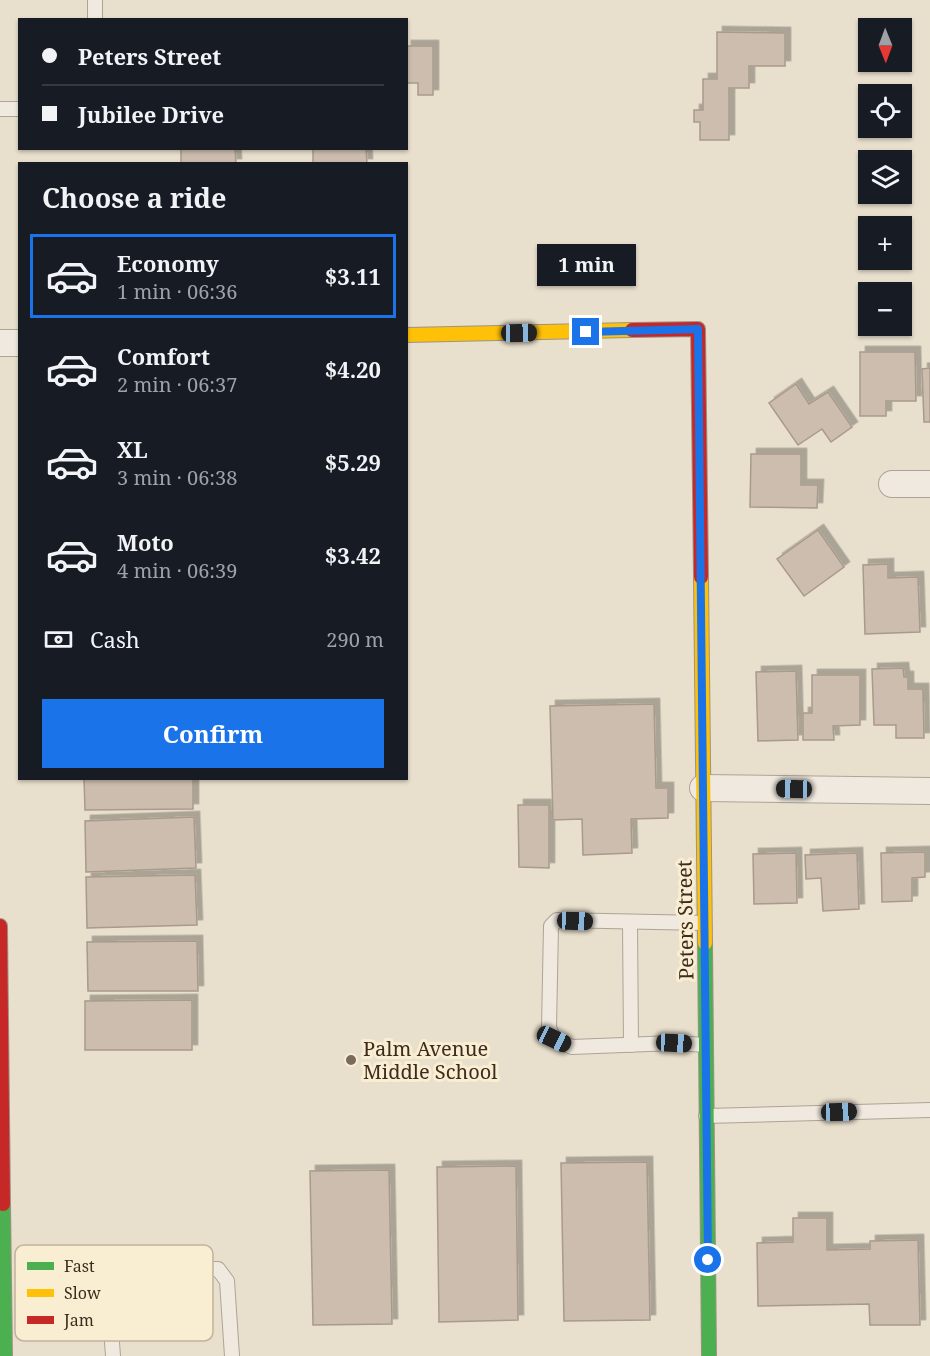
<!DOCTYPE html>
<meta charset="utf-8">
<style>
:root{--surface:#171b24;--page:#20242c;--text:#f1f3f6;--muted:#9ea1a6;--line:#363941;--accent:#1a73e8}
body{margin:0;font-family:"Noto Serif",serif;background:var(--page);color:var(--text);height:100vh;display:flex;flex-direction:column;font-size:22px;white-space:nowrap}
*{box-sizing:border-box;margin:0}
p{font-size:20px;color:var(--muted)}
.icon{flex:none;width:33px;height:33px;fill:none;stroke:currentColor;stroke-width:2;stroke-linecap:round;stroke-linejoin:round}
.map{position:relative;flex:1;overflow:hidden}
.side{position:absolute;left:18px;top:162px;width:390px;height:618px;display:flex;flex-direction:column;background:var(--surface);border-radius:0px;box-shadow:0 2px 4px #0004}
.side>*{flex:none}
.guide{position:absolute;left:18px;top:18px;width:390px;height:132px;border-radius:0px;box-shadow:0 2px 4px #0004;display:grid;align-content:center;height:132px;padding:0 24px;background:var(--surface)}
.needle{width:39px;rotate:179deg}
.buttons{position:absolute;left:858px;top:18px;display:grid;gap:12px}
.buttons a{display:grid;place-items:center;width:54px;height:54px;border-radius:0px;background:var(--surface);box-shadow:0 2px 4px #0004;font-size:30px}
.end{position:absolute;width:27px;height:27px;margin:-14px;border:8px solid #1a73e8;background:#fff;box-shadow:0 0 0 3px #fff}
.from{border-radius:50%}
.bubble{position:absolute;height:42px;border-radius:0px;background:var(--surface);box-shadow:0 2px 4px #0004;font-size:20px;font-weight:700;line-height:42px;text-align:center}
.car{position:absolute;width:18px;height:36px;margin:-18px -9px;border-radius:8px;box-shadow:0 0 4px 2px #0007;background:linear-gradient(#222 24%,#8ab4d8 0 40%,#222 0 76%,#8ab4d8 0 86%,#222 0)}
.guide b{display:flex;align-items:center;gap:21px;height:57px;font-size:22px}
.guide b+b{border-top:2px solid var(--line)}
.guide i{width:15px;height:15px;background:var(--text)}
ul{padding:0;list-style:none}
li{display:flex;align-items:center;gap:18px;height:84px;margin:0 12px 9px;padding:0 12px;border:3px solid transparent;border-radius:0px}
li div{flex:1}
li b{display:block;font-size:22px}
li em{font-style:normal;font-weight:700}
li.on{border-color:var(--accent)}
li>.icon{width:54px;height:54px;stroke-width:1.5}
h2{padding:0 24px;font-size:27px;line-height:72px}
.pay{display:flex;align-items:center;gap:15px;height:66px;padding:0 24px;font-size:22px}
.pay p{margin-inline-start:auto}
.primary-button{display:flex;gap:12px;margin-top:auto;padding:12px 24px}
.primary-button a{flex:1;height:69px;border-radius:0px;background:var(--accent);color:#fff;font-size:24px;font-weight:700;line-height:69px;text-align:center}
.map>svg:first-child{display:block}
.building{fill:#ccbdae;stroke:#a99a8c;stroke-width:1.5;filter:url(#shadow)}
.lines{fill:none;stroke-linecap:round;stroke-linejoin:round}
.lane-casing{stroke:#ada496;stroke-width:16}
.street-casing{stroke:#ada496;stroke-width:28}
.fast-casing{stroke:#9d9386;stroke-width:16}
.slow-casing{stroke:#9d9386;stroke-width:16}
.jam-casing{stroke:#9d9386;stroke-width:16}
.lane{stroke:#efe9df;stroke-width:14}
.street{stroke:#efe9df;stroke-width:26}
.fast{stroke:#4caf50;stroke-width:14}
.slow{stroke:#ffc107;stroke-width:14}
.jam{stroke:#c62828;stroke-width:14}
.route{stroke:#1a73e8;stroke-width:8}
.poi-dot{fill:#796b5b;stroke:#f9edd2;stroke-width:2}
.labels{text-anchor:middle;dominant-baseline:central;stroke-width:6;stroke-linejoin:round;paint-order:stroke}
.street-label{font-size:20px;fill:#3d2c1d;stroke:#f9edd2}
.poi-label{font-size:20px;fill:#3d2c1d;stroke:#f9edd2;text-anchor:start}
.key{fill:#f9edd2;stroke:#c1b39c;stroke-width:1.5}
.key-label{font-size:16px;fill:#3d2c1d}
</style>
<div class="map">
<svg width="930" height="1356" viewBox="0 0 930 1356">
<defs>
<filter id="shadow"><feDropShadow dx="5.5" dy="-5.5" stdDeviation="0" flood-color="#0004"/></filter>
</defs>
<rect width="100%" height="100%" fill="#e8dfcd"/>
<!-- building -->
<g class="building">
<path d="M717,32l68,1v33h-36v22h-20v52h-29v-18h-6v-12h9v-31h14z"/>
<path d="M406,46h27v49h-15v-12h-12z"/>
<path d="M181,148h54l1,16h-55z"/>
<path d="M313,148h53l1,16h-54z"/>
<path d="M860,352h55l1,49h-30v15h-26z"/>
<path d="M930,368v54h-6l-2,-53z"/>
<path d="M796,384l13,20 19,-12 24,35 -21,15 -9,-13 -24,16 -29,-42z"/>
<path d="M751,454h50v31h17l-1,23 -67,-1z"/>
<path d="M818,530l26,37 -40,29 -27,-37z"/>
<path d="M888,564v14l30,-1 2,55 -55,2 -2,-69z"/>
<path d="M903,668l1,9h4v12h15l1,49h-28v-13h-22l-2,-56z"/>
<path d="M796,671l2,69 -40,1 -2,-69z"/>
<path d="M812,675h48v50l-27,1 1,14h-31v-27h9z"/>
<path d="M654,704l2,84h12v30l-37,1 1,34 -49,2 -1,-36 -29,1 -3,-114z"/>
<path d="M84,778h109v31l-108,1z"/>
<path d="M518,805h31v63l-30,-1z"/>
<path d="M194,817l2,51 -110,4 -1,-51z"/>
<path d="M925,852v25l-13,1v23l-30,1 -1,-49z"/>
<path d="M796,853l1,50 -43,1 -1,-50z"/>
<path d="M857,853l2,56 -36,2 -2,-33 -15,1 -1,-24z"/>
<path d="M195,875l2,50 -110,3 -1,-51z"/>
<path d="M197,941l1,50h-110l-1,-49z"/>
<path d="M192,1000v50h-107v-49z"/>
<path d="M647,1162l3,158 -86,1 -3,-158z"/>
<path d="M516,1166l2,154 -79,2 -2,-155z"/>
<path d="M389,1170l3,154 -79,1 -3,-154z"/>
<path d="M793,1218h34v32l43,-1v-8l48,-1 2,85h-50l-1,-21 -111,2 -1,-63 36,-1z"/>
</g>
<g class="lines">
<!-- lane casing -->
<g class="lane-casing">
<g id="lane">
<path d="M95,0v20"/>
<path d="M0,109h20"/>
<path d="M630,923l1,122"/>
<path d="M704,923l-147,-3 -6,6 -2,102 5,11 18,8 102,-4 32,2"/>
<path d="M706,1116l224,-6"/>
<path d="M113,1356c-2,-29 -6,-59 7,-86l98,-1 9,12 5,75"/>
</g>
</g>
<!-- street casing -->
<g class="street-casing">
<g id="street">
<path d="M0,343h20"/>
<path d="M892,484h38"/>
<path d="M703,788l227,3"/>
</g>
</g>
<!-- fast casing -->
<g class="fast-casing">
<g id="fast">
<path d="M705,943l4,413"/>
<path d="M3,1204l2,152"/>
</g>
</g>
<!-- slow casing -->
<g class="slow-casing">
<g id="slow">
<path d="M406,335l226,-5"/>
<path d="M701,577l4,366"/>
</g>
</g>
<!-- jam casing -->
<g class="jam-casing">
<g id="jam">
<path d="M632,330l66,-1 3,248"/>
<path d="M0,926l3,278"/>
</g>
</g>
<!-- lane -->
<use href="#lane" class="lane"/>
<!-- street -->
<use href="#street" class="street"/>
<!-- fast -->
<use href="#fast" class="fast"/>
<!-- slow -->
<use href="#slow" class="slow"/>
<!-- jam -->
<use href="#jam" class="jam"/>
</g>
<g class="lines">
<!-- route -->
<path class="route" d="M586,332l112,-3 10,931"/>
</g>
<!-- markers -->
<circle class="poi-dot" cx="351" cy="1060" r="6"/>
<g class="labels">
<!-- street labels -->
<g class="street-label">
<text transform="translate(685 920) rotate(-91)">Peters Street</text>
</g>
<!-- poi labels -->
<g class="poi-label">
<text x="363" y="1048">Palm Avenue<tspan x="363" dy="23">Middle School</tspan></text>
</g>
</g>
<!-- legend -->
<rect x="15" y="1245" width="198" height="96" rx="9" class="key"/>
<rect x="27" y="1262" width="27" height="8" fill="#4caf50"/>
<rect x="27" y="1289" width="27" height="8" fill="#ffc107"/>
<rect x="27" y="1316" width="27" height="8" fill="#c62828"/>
<g class="key-label">
<text x="64" y="1272">Fast</text>
<text x="64" y="1299">Slow</text>
<text x="64" y="1326">Jam</text>
</g>
</svg>
<div class="buttons">
<a><svg class="needle" viewBox="-14 -14 28 28"><path d="M0-13l5 13h-10z" fill="#e53935"/><path d="M0 13l5-13h-10z" fill="#9ea1a6"/></svg></a>
<a><svg class="icon" aria-label="locate" viewBox="0 0 24 24"><circle cx="12" cy="12" r="6"/><path d="M12 2v4M12 18v4M2 12h4M18 12h4"/></svg></a>
<a><svg class="icon" aria-label="layers" viewBox="0 0 24 24"><path d="M12 4l9 5-9 5-9-5zM3 14l9 5 9-5"/></svg></a>
<a>+</a>
<a>−</a>
</div>
<i class="end from" style="left:708px;top:1260px"></i>
<i class="end" style="left:586px;top:332px"></i>
<div class="bubble" style="left:537px;top:244px;width:99px">1 min</div>
<i class="car" style="left:519px;top:333px;rotate:89deg"></i>
<i class="car" style="left:794px;top:789px;rotate:271deg"></i>
<i class="car" style="left:575px;top:921px;rotate:92deg"></i>
<i class="car" style="left:554px;top:1039px;rotate:115deg"></i>
<i class="car" style="left:674px;top:1043px;rotate:93deg"></i>
<i class="car" style="left:839px;top:1112px;rotate:88deg"></i>
<div class="guide">
<b><i class="from"></i>Peters Street</b>
<b><i></i>Jubilee Drive</b>
</div>
<section class="side">
<h2>Choose a ride</h2>
<ul>
<li class="on"><svg class="icon" aria-label="car" viewBox="0 0 24 24"><path d="M5 17H2v-5l4-1 3-4h7l3 4 3 1v5h-3M9 17h6M6 11h13"/><circle cx="7" cy="17" r="2"/><circle cx="17" cy="17" r="2"/></svg><div><b>Economy</b><p>1 min · 06:36</p></div><em>$3.11</em></li>
<li><svg class="icon" aria-label="car" viewBox="0 0 24 24"><path d="M5 17H2v-5l4-1 3-4h7l3 4 3 1v5h-3M9 17h6M6 11h13"/><circle cx="7" cy="17" r="2"/><circle cx="17" cy="17" r="2"/></svg><div><b>Comfort</b><p>2 min · 06:37</p></div><em>$4.20</em></li>
<li><svg class="icon" aria-label="car" viewBox="0 0 24 24"><path d="M5 17H2v-5l4-1 3-4h7l3 4 3 1v5h-3M9 17h6M6 11h13"/><circle cx="7" cy="17" r="2"/><circle cx="17" cy="17" r="2"/></svg><div><b>XL</b><p>3 min · 06:38</p></div><em>$5.29</em></li>
<li><svg class="icon" aria-label="car" viewBox="0 0 24 24"><path d="M5 17H2v-5l4-1 3-4h7l3 4 3 1v5h-3M9 17h6M6 11h13"/><circle cx="7" cy="17" r="2"/><circle cx="17" cy="17" r="2"/></svg><div><b>Moto</b><p>4 min · 06:39</p></div><em>$3.42</em></li>
</ul>
<div class="pay"><svg class="icon" aria-label="cash" viewBox="0 0 24 24"><path d="M3 7h18v10H3z"/><circle cx="12" cy="12" r="2"/></svg>Cash<p>290 m</p></div>
<div class="primary-button"><a>Confirm</a></div>
</section>
</div>
